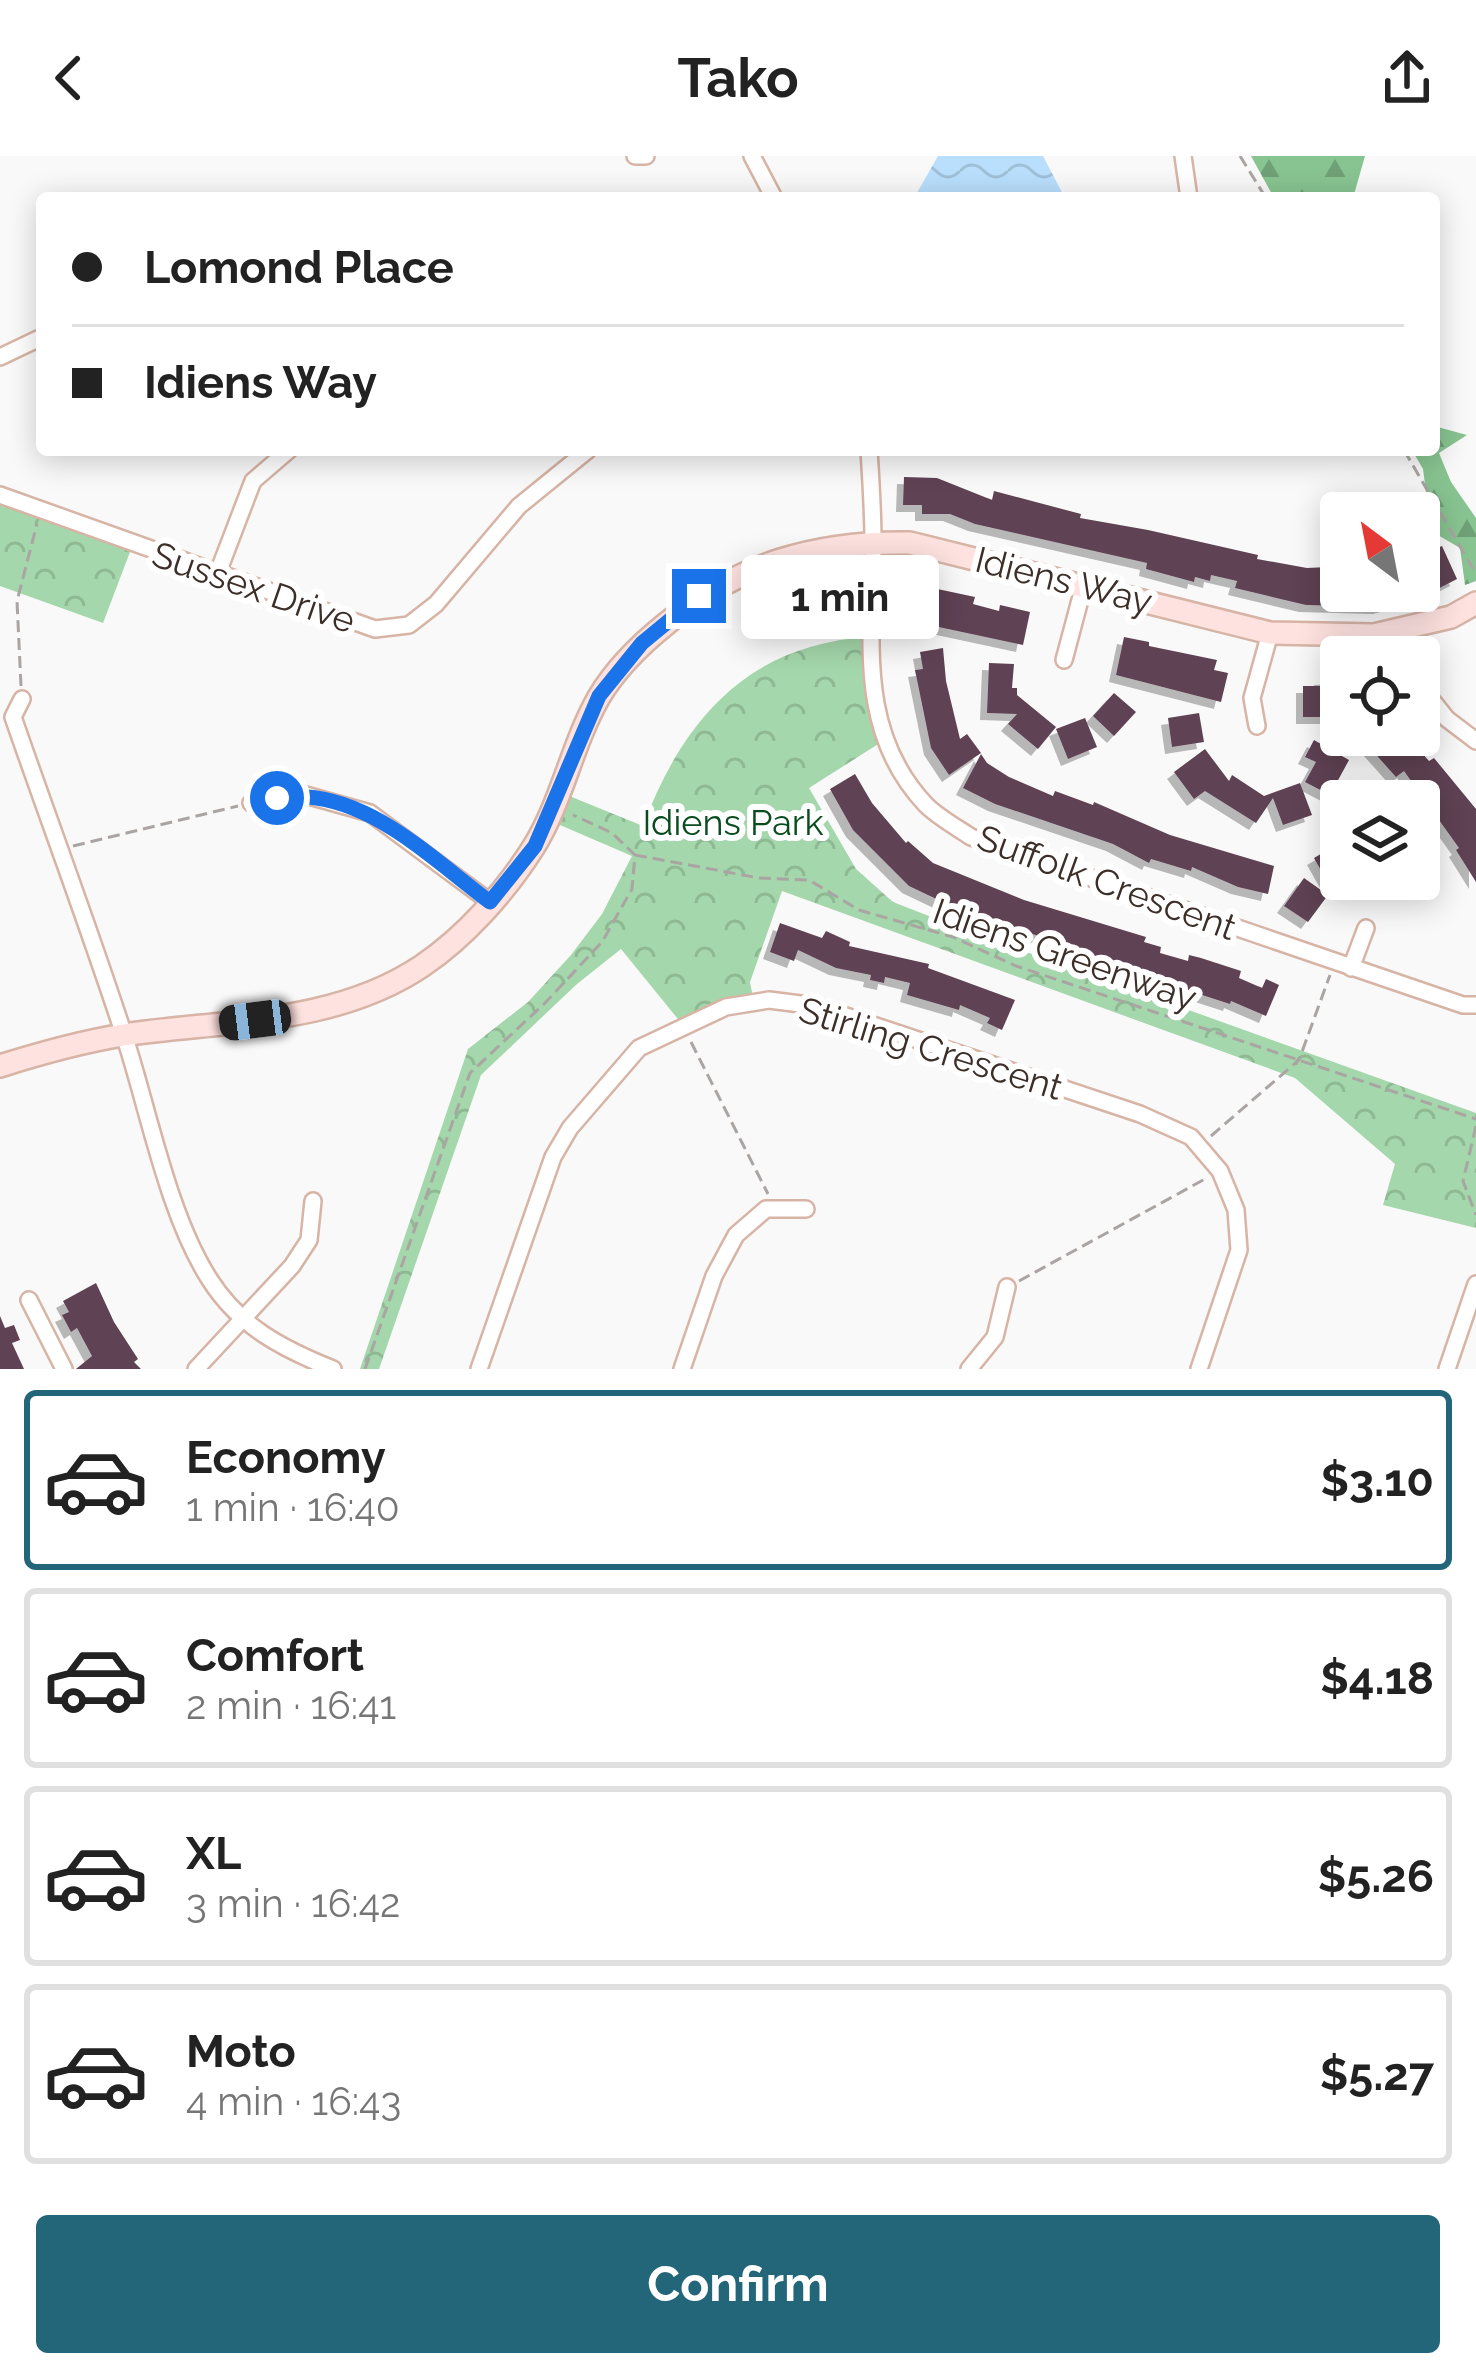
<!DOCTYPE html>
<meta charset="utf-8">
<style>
:root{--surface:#fff;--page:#f6f6f6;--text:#222;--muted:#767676;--line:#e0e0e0;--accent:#246679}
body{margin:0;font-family:Raleway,sans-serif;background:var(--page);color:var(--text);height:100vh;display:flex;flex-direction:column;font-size:45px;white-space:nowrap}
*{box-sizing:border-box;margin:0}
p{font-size:39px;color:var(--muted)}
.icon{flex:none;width:66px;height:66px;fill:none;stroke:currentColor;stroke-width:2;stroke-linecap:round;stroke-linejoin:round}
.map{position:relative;height:1213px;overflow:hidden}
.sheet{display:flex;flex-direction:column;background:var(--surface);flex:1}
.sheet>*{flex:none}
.banner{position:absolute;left:36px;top:36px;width:1404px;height:264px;border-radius:12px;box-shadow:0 6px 30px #0003;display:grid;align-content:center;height:264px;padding:0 36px;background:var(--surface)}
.needle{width:78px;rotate:328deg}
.buttons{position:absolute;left:1320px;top:336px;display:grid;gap:24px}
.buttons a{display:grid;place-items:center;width:120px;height:120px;border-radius:12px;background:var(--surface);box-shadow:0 6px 30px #0003;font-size:60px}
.end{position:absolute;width:54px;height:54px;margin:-27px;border:15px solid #1a73e8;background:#fff;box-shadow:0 0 0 6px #fff}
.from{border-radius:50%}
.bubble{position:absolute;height:84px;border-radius:12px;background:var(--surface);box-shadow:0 6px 30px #0003;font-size:39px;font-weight:700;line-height:84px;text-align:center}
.car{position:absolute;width:36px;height:72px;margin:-36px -18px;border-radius:15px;box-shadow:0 0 9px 3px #0007;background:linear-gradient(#222 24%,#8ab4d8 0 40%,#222 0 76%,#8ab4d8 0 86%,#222 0)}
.banner b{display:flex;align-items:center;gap:42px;height:114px;font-size:45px}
.banner b+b{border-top:3px solid var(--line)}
.banner i{width:30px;height:30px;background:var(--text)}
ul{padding:21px 0 0;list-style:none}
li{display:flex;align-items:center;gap:36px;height:180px;margin:0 24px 18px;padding:0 12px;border:6px solid var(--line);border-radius:12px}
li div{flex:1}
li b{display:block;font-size:45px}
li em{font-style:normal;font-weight:700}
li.on{border-color:var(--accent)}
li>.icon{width:108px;height:108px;stroke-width:1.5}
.button{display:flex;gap:24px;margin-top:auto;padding:24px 36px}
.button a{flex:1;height:138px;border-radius:12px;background:var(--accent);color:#fff;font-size:48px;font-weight:700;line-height:138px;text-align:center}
header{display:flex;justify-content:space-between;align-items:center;height:156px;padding:0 36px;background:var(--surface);font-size:54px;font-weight:700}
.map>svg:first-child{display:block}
.forest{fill:url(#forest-firs)}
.park{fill:url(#park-crowns)}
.water{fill:url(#water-waves)}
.building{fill:#5f4353;filter:url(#shadow)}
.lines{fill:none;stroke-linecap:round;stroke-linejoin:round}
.street-casing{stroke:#d7b4a5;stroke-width:20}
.secondary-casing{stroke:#d7b4a5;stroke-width:26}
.path{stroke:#aaa5a2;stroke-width:3;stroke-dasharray:12 6;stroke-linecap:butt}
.street{stroke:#fff;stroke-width:15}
.secondary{stroke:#fee2e0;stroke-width:21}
.route{stroke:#1a73e8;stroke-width:15}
.labels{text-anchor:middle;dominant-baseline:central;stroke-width:12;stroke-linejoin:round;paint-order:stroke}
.street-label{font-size:36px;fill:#3c2e28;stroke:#fff}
.park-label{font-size:36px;fill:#094d1f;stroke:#fff}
</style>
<header><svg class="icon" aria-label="back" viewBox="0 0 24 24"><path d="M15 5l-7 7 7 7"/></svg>Tako<svg class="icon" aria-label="share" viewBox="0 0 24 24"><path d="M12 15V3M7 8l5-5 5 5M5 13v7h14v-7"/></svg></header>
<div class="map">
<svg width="1476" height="1213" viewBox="0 0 1476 1213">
<defs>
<pattern id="forest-firs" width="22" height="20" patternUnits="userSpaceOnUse" patternTransform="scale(3)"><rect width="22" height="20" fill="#88c491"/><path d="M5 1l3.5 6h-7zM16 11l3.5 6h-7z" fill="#70a076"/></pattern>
<pattern id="park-crowns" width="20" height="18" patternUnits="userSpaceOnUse" patternTransform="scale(3)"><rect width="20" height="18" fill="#a4d7ab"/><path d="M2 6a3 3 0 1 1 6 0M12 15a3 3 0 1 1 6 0" fill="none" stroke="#8eb993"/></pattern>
<pattern id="water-waves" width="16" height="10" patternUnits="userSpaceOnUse" patternTransform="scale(3)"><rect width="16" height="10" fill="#b9dffc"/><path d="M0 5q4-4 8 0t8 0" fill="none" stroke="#a0c0d8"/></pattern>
<filter id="shadow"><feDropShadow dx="-7" dy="7" stdDeviation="0" flood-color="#0004"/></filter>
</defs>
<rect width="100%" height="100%" fill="#f9f9f9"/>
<!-- forest -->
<g class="forest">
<path d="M1251,0h114l-12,42h-79z"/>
<path d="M1434,270l33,9 -28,18 12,29 25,36v63l-11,4 -5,-37 -29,-17 -8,-62 -11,-19h22z"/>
</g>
<!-- park -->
<g class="park">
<path d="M0,339l133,49 -30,79 -103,-37z"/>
<path d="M869,481l14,104 -74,47 47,81 37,33 64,25 519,186v115l-93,-23 12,-41 -100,-86 -513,-187 -32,91 4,21 -72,21 -61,-75 -44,35 -96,91 -102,294h-19l108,-320 60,-47 43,-47 31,-41 30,-58 -86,-37 11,-28 86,35c40,-107 106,-182 226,-189z"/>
</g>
<!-- water -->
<path class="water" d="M938,0h105l22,42h-151z"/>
<!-- building -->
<g class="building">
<path d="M904,321l33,1 55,22 2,-9 87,23 -1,4 68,12 110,25 -1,4 50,9 21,-1 1,24h90v-35l23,-10 15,33 -31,16 -46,12 -74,-2 -71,-17 2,-7 -26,-6 -1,6 -15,-4 -1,5 -48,-13 1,-6 -172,-39 -25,-10h-28v-9h-19z"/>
<path d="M914,428l61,13 -2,7 26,7 1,-6 30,7 -7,33 -117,-25z"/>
<path d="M1124,481l25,5v4l68,14 -3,10 14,3 -7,29 -105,-27z"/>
<path d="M943,492l3,33 14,58 7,-5 14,19 -32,22 -18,-27 -16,-78 8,-1 -3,-17z"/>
<path d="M989,507l25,1 -2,24h5v7l39,32 -18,22 -30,-25 9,-10 -30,-1z"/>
<path d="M1337,521l1,40h-35v-31h18v-8z"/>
<path d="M1114,537l22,19 -22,24 -21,-20z"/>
<path d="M1199,557l5,29 -32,5 -4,-29z"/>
<path d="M1085,562l12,29 -29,12 -12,-30z"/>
<path d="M1386,579h20l23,26 5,-3 42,51v73l-20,-32 3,-2 -55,-77 -8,6 -26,-29z"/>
<path d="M1314,584l35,20 -19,35 -25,-13 11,-20 -11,-5z"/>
<path d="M1205,593l24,32 3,-6 32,21 36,-13 12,32 -29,10 -10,-27 -17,25 -51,-32 -11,8 -20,-27z"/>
<path d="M981,598l6,9 22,14 44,19 2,-5 38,14 1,-3 76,33 104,31 -6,28 -30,-7 -46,-20 -1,4 -40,-12 -2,4 -36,-19 -118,-40 -32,-16z"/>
<path d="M855,618l17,29 34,40 2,-2 25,22 91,37 122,37 -2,5 17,5 -1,6 28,8 1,-6 12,3 40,13 -2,7 23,10 4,-9 13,6 -13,31 -35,-15 -1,3 -62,-20 2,-4 -86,-26 1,-4 -115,-35 -61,-29 -56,-56 -23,-41z"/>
<path d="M1341,686v20l-8,-3 8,13v10l-10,6 -17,-30z"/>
<path d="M1304,722l24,17 -20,27 -24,-16z"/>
<path d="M780,767l42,15 4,-7 24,11 -1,4 80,18 -1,4 87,32 -13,30 -15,-7 3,-5 -30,-13 -1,5 -52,-15 3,-12 -25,-6 -1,6 -14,-3 1,-5 -35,-7 -38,-18 -4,11 -24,-9z"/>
<path d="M96,1127l18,39 24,37 -4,3 7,7h-65l16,-13 -15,-28 -6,4 -9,-17 7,-3 -6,-11z"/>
<path d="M0,1160l5,12 9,-3 6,15 -8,3 12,26h-24z"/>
</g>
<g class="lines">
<!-- street casing -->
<g class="street-casing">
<g id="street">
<path d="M635,0h11"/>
<path d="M752,0l22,42"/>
<path d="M1183,0l6,42"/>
<path d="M0,201l42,-20"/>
<path d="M869,294c2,31 4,62 4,92 0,94 -18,188 53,263 12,12 30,22 45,32l492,168h13"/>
<path d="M0,339l375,134 34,-4 27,-21 83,-98 69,-56"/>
<path d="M217,419l36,-94 36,-31"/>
<path d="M1398,473l10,28"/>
<path d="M1064,504l20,-75"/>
<path d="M1419,528l28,35 29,22"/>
<path d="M22,543l-9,18c37,107 77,213 112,321 24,74 43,177 85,242 30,47 73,69 123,89"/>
<path d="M1257,570l-5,-28 18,-65"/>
<path d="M251,647l51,-9 68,19 120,89"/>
<path d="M1351,812l15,-40"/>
<path d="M29,1144l35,69"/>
<path d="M196,1213l96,-103 17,-26 4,-39"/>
<path d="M479,1213l74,-212 17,-29 69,-80 87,-41 43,-7 47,6 324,108 51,23 29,34 16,39 3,40 -40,119"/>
<path d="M682,1213l32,-93 22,-41 30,-26h40"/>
<path d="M969,1213l26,-32 12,-50"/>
<path d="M1447,1213l29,-85"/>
</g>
</g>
<!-- secondary casing -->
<g class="secondary-casing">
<path id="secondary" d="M0,910c41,-13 81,-24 123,-31 101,-15 211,-10 299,-69 43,-29 83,-74 111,-118 29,-46 39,-104 66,-151 16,-27 42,-53 67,-73 71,-60 151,-83 244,-81l360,90 104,2 77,-18 25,-14"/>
</g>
<!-- path -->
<g class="path">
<path d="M1240,0l26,42"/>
<path d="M1404,294l72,124"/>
<path d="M21,530l-4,-85 20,-77"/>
<path d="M73,690l165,-40"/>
<path d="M635,699l124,23 50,2 50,30 94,27 63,29 460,153"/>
<path d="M691,886l77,152"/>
<path d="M1476,970l-13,55 13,34"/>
<path d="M1211,980l88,-76 31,-85"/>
<path d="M1019,1125l186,-102"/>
<path d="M365,1213l105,-296 75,-70 57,-61 30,-53 3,-34 -23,-22 -39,-18"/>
</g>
<!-- street -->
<use href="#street" class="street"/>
<!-- secondary -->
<use href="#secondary" class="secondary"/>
</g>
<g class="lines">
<!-- route -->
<path class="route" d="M277,642c83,-13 151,58 213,104l45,-56 64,-150 43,-53 57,-47"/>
</g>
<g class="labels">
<!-- street labels -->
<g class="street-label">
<text transform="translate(1064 424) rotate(14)">Idiens Way</text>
<text transform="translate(254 431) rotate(19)">Sussex Drive</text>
<text transform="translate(1107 726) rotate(20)">Suffolk Crescent</text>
<text transform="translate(1065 798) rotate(19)">Idiens Greenway</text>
<text transform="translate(931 892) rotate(17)">Stirling Crescent</text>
</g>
<!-- park labels -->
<g class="park-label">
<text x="733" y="666">Idiens Park</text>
</g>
</g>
</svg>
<div class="buttons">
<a><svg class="needle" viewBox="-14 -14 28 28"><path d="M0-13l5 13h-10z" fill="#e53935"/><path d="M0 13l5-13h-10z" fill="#767676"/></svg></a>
<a><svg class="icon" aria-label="locate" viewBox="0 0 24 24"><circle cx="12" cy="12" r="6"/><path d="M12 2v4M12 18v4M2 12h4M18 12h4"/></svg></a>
<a><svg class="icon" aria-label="layers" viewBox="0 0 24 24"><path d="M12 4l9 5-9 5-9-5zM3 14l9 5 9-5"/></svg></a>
</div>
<i class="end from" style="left:277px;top:642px"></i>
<i class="end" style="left:699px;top:440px"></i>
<div class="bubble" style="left:741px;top:399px;width:198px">1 min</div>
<i class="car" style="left:255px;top:864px;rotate:263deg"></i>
<div class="banner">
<b><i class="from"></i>Lomond Place</b>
<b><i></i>Idiens Way</b>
</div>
</div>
<section class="sheet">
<ul>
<li class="on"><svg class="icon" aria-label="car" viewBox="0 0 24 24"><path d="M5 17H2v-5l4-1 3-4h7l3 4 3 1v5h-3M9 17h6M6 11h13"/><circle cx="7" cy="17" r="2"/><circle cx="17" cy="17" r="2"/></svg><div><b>Economy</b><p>1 min · 16:40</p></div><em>$3.10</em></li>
<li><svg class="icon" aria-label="car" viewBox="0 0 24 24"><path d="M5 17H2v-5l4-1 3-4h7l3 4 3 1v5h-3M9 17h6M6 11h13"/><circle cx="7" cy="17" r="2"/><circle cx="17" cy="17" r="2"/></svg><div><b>Comfort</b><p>2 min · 16:41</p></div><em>$4.18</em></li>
<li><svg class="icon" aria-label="car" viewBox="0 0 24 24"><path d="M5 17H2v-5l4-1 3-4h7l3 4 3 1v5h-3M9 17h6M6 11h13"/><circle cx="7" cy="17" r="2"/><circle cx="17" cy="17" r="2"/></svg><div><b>XL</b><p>3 min · 16:42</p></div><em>$5.26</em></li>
<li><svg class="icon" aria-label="car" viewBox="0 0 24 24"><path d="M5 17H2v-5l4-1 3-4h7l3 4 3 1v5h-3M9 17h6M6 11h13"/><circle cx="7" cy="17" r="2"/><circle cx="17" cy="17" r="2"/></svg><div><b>Moto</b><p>4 min · 16:43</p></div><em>$5.27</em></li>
</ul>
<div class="button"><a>Confirm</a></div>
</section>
